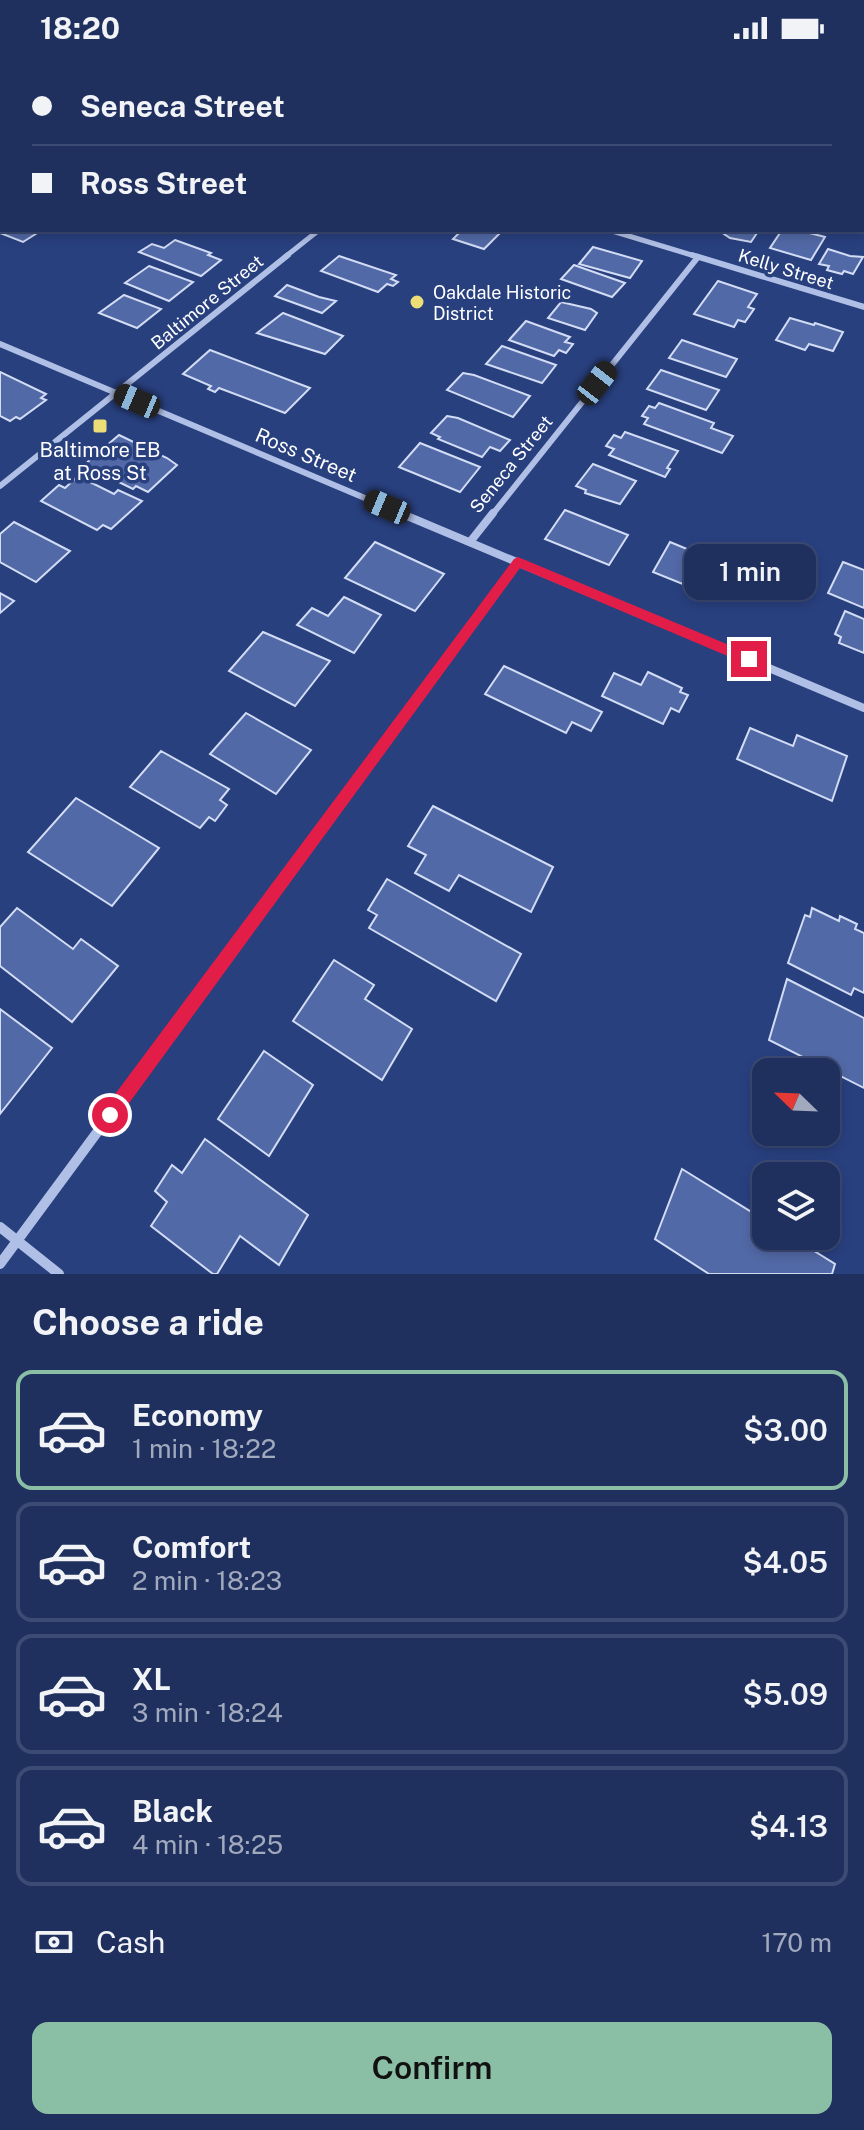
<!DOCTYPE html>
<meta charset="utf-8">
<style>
:root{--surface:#1f305f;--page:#273865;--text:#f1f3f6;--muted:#a1a9bd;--line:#3c4b74;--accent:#8abfa5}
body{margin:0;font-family:"Public Sans",sans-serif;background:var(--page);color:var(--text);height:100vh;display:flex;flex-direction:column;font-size:30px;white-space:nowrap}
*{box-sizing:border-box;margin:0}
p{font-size:26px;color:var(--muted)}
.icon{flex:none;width:44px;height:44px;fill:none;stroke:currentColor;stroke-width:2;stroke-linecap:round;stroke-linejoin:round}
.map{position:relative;height:1218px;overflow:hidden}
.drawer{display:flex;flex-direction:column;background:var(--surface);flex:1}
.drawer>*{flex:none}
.banner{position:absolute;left:0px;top:0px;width:864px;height:176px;box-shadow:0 4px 12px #0003,0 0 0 2px var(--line);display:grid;align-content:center;height:176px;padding:0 32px;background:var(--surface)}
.needle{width:52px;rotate:293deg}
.fabs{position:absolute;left:752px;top:1002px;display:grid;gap:16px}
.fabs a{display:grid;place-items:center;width:88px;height:88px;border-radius:16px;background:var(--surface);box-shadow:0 4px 12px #0003,0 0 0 2px var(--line);font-size:40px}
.end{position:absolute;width:36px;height:36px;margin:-18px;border:10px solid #e11d48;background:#fff;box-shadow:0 0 0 4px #fff}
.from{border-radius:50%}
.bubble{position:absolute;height:56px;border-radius:16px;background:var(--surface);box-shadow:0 4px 12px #0003,0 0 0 2px var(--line);font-size:26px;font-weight:600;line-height:56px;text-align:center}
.car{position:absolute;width:24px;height:48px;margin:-24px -12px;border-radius:10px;box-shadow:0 0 6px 2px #0007;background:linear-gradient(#222 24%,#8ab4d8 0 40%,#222 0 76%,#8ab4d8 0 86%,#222 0)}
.banner b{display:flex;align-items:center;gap:28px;height:76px;font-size:30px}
.banner b+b{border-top:2px solid var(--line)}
.banner i{width:20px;height:20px;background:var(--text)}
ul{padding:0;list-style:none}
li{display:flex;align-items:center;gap:24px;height:120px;margin:0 16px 12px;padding:0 16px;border:4px solid var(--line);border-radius:16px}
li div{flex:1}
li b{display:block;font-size:30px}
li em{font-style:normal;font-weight:600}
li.current{border-color:var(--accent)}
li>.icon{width:72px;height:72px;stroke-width:1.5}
h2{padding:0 32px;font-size:36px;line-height:96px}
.pay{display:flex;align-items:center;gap:20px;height:88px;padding:0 32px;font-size:30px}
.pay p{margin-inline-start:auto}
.button{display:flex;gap:16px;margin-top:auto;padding:16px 32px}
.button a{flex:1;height:92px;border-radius:16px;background:var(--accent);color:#111;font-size:32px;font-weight:600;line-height:92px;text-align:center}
.status{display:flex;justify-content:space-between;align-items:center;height:56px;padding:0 40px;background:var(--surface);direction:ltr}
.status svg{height:22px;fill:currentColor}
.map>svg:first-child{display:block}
.green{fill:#3d589c}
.building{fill:#5269a7;stroke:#d2dcf4;stroke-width:2}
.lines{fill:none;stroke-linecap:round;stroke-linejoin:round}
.service{stroke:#b0bfe5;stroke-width:4}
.minor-far3{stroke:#b0bfe5;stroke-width:5}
.minor-far2{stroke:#b0bfe5;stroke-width:6}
.minor-far1{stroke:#b0bfe5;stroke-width:8}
.minor{stroke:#b0bfe5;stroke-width:10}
.route{fill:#e11d48}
.poi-dot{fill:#ecdd77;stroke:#29407f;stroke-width:3}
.labels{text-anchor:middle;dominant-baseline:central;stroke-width:7;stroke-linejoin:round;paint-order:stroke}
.far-street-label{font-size:18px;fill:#fff;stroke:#29407f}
.far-poi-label{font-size:18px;fill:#fff;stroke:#29407f;text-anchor:start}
.poi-label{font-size:20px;fill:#fff;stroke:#29407f}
.street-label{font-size:20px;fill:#fff;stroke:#29407f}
</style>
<div class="status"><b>18:20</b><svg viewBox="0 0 49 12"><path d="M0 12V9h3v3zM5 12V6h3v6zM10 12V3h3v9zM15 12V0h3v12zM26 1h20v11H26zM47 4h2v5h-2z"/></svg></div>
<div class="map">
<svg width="864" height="1218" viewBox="0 0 864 1218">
<rect width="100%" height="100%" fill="#29407f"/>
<!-- green -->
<path class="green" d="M18,0h516l-3,2z"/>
<!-- building -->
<g class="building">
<path d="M2,164v10h40l-19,12 -23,-9z"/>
<path d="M462,174h41l-19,19 -31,-10z"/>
<path d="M727,174h32l-8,12 -21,-4 -6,-4z"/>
<path d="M782,174h16l27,7 -14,23 -41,-12z"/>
<path d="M175,184l36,13 -3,2 13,5 -20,16 -62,-24 13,-8 12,4z"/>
<path d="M593,191l49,14 -12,17 -51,-14z"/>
<path d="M828,193l22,7 13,1 -10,17 -9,-3 -2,3 -15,-4 2,-4 -10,-2z"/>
<path d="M339,200l57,19 -5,4 7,3 -5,4 -6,-2 -9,8 -57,-21z"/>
<path d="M574,209l51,18 -13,14 -51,-18z"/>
<path d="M149,210l44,16 -24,19 -44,-18z"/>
<path d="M718,225l39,13 -9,13 6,2 -9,13 -7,-2 -4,7 -40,-13z"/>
<path d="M287,229l32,12 17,4 -14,12 -47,-17z"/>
<path d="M124,239l37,14 -24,19 -38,-15z"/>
<path d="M561,246l30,7 6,4 -12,17 -37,-12z"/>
<path d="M283,257l47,18 13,5 -18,18 -68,-21z"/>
<path d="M790,262l24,7 1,-2 28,9 -10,19 -24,-7 -4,6 -29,-10z"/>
<path d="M526,265l44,16 -5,5 8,2 -7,9 -7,-3 -5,6 -45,-16z"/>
<path d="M682,284l55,19 -11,18 -57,-19z"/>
<path d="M502,290l54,19 -14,18 -56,-19z"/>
<path d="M210,294l100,38 -25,25 -66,-25 -4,4 -7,-3 3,-3 -28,-12z"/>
<path d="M661,314l58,20 -13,20 -59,-21z"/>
<path d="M0,316l46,22 -5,4 5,2 -26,19 -4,-2 -6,4 -10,-5z"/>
<path d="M463,317l11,2 56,21 -17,21 -66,-27z"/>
<path d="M659,347l55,20 -3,5 22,8 -11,17 -78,-29 4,-6 -6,-2 7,-10 6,2z"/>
<path d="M447,360l11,2 52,22 -10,11 -10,-4 -8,10 -44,-18 2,-2 -9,-4z"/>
<path d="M625,376l53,19 -11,17 3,1 -5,8 -56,-22 5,-6 -8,-3 8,-11 7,3z"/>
<path d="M119,379l48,23 10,7 -29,27 -12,-6 -3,3 -49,-24z"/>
<path d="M420,387l60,24 -20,25 -61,-25z"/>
<path d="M593,408l43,17 -16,23 -35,-11 1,-3 -10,-4z"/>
<path d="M78,420l36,18 4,-4 24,11 -31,28 -8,-4 -6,5 -56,-29 18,-16 6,3z"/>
<path d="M565,454l63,25 -19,30 -64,-26z"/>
<path d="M14,466l56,29 -34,31 -36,-20v-28z"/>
<path d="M375,486l69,32 -29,37 -70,-33z"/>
<path d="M670,486l46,19 -16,30 -47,-19z"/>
<path d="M843,506l21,8v38l-36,-15z"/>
<path d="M0,537l14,8 -14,12z"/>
<path d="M344,541l37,18 -27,38 -57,-28 15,-17 16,8z"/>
<path d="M845,555l19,8v34l-25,-10 2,-6 -6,-3z"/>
<path d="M263,576l67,29 -35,45 -66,-35z"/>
<path d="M504,610l98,46 -11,19 -19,-9 -6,11 -81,-39z"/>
<path d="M648,616l34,16 -2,4 8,3 -9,17 -8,-4 -8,16 -61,-28 12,-23 27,12z"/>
<path d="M246,657l65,37 -35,44 -66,-40z"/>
<path d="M750,672l43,18 4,-11 50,21 -15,45 -95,-42z"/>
<path d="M161,695l68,38 -9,11 7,5 -12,16 -6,-4 -9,11 -70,-41z"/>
<path d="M76,742l83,50 -47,58 -84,-54z"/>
<path d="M433,750l120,61 -22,45 -72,-37 -10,16 -34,-18 11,-18 -18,-9z"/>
<path d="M387,823l134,75 -25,47 -127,-73 8,-13 -9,-5z"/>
<path d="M17,852l56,41 8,-10 37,27 -46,56 -72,-56v-39z"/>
<path d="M812,852l27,13 1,-5 17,8 -2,5 9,4v60l-10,-5 -3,7 -63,-32 17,-48 5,2z"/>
<path d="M334,904l40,25 -9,14 47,30 -30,51 -89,-59z"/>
<path d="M787,923l77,39v70l-95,-48z"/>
<path d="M0,953l52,39 -52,66z"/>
<path d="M264,995l49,34 -44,71 -51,-37z"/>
<path d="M205,1083l103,76 -29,50 -39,-29 -23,38h-4l-62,-48 16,-24 -12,-11 17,-26 10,8z"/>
<path d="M682,1113l84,52v15h24l45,28 -3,10h-123l-54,-35z"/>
</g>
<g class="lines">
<!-- service -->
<g class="service">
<path d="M370,2l3,-2"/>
<path d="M429,2l3,-2"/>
</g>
<!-- minor-far3 -->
<g class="minor-far3">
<path d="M18,0l7,2"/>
<path d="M531,2l3,-2"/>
<path d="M609,174l89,27"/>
<path d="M285,201l34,-27"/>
</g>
<!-- minor-far2 -->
<g class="minor-far2">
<path d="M692,199l172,52"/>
<path d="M0,288l405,171"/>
<path d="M0,430l288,-231"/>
<path d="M492,459l206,-258"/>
</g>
<!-- minor-far1 -->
<g class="minor-far1">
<path d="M400,457l464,195"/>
<path d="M470,486l23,-29"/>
<path d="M308,791l210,-285"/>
</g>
<!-- minor -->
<g class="minor">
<path d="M0,1171l59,47"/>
<path d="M0,1208l309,-419"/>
</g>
</g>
<!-- route -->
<path class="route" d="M518,501l235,98 2,4 -6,5 -5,-1 -224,-95 -404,553 -6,3 -6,-3 -3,-6 3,-6 410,-550z"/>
<!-- markers -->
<g class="poi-dot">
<circle cx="417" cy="246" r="8"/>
<rect x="92" y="362" width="16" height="16" rx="4"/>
</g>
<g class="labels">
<!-- far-street labels -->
<g class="far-street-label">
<text transform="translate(786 213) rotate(17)">Kelly Street</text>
<text transform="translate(207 246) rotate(-39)">Baltimore Street</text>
<text transform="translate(511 408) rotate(-51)">Seneca Street</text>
</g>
<!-- far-poi labels -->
<g class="far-poi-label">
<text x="433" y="236">Oakdale Historic<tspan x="433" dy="21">District</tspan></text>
</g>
<!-- poi labels -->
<g class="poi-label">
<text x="100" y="394">Baltimore EB<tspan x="100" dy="23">at Ross St</tspan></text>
</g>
<!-- street labels -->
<g class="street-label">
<text transform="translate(306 399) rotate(23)">Ross Street</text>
</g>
</g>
</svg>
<div class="fabs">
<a><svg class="needle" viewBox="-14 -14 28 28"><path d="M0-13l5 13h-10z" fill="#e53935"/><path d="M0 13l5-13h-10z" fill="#a1a9bd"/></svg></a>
<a><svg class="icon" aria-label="layers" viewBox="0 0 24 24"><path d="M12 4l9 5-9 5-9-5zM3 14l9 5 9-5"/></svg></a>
</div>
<i class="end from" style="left:110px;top:1059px"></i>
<i class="end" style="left:749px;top:603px"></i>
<div class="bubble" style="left:684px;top:488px;width:132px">1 min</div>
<i class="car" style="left:597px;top:327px;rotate:38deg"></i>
<i class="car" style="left:137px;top:345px;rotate:293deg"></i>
<i class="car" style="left:387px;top:451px;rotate:293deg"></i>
<div class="banner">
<b><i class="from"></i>Seneca Street</b>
<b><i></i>Ross Street</b>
</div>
</div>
<section class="drawer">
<h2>Choose a ride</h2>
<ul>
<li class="current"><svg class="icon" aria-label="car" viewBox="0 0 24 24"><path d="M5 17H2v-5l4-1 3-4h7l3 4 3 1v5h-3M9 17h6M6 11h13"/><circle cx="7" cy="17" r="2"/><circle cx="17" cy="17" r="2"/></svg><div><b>Economy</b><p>1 min · 18:22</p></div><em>$3.00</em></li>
<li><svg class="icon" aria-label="car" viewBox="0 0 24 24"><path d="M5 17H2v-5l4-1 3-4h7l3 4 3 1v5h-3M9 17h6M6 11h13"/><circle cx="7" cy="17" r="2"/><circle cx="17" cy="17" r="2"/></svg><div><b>Comfort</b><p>2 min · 18:23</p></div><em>$4.05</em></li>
<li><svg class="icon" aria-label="car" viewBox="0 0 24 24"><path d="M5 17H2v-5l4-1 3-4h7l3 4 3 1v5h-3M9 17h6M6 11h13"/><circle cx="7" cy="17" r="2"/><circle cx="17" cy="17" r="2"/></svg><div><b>XL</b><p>3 min · 18:24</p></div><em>$5.09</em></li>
<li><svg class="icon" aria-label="car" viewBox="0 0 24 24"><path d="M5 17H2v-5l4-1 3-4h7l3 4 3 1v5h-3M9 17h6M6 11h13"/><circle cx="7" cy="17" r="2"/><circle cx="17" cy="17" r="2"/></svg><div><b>Black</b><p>4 min · 18:25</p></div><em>$4.13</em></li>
</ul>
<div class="pay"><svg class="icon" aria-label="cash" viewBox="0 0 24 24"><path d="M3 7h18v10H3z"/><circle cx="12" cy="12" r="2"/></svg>Cash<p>170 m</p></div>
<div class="button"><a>Confirm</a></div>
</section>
